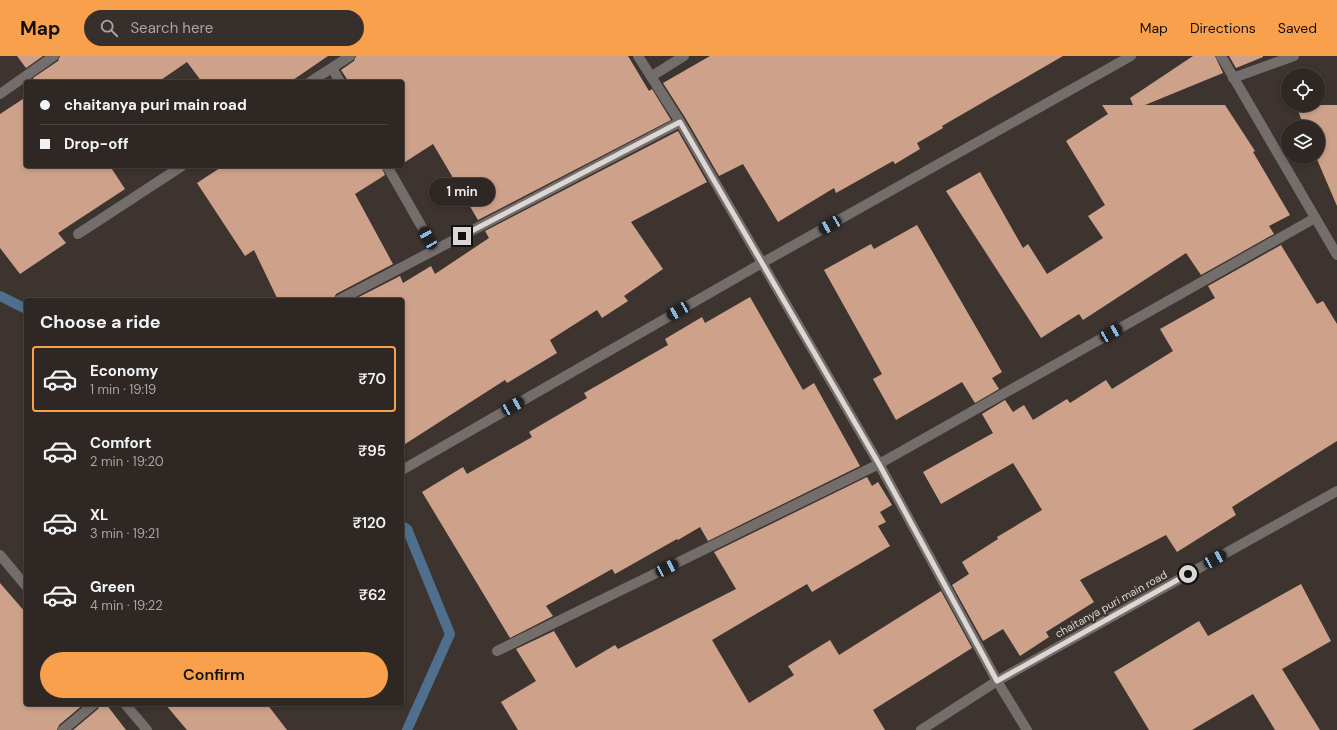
<!DOCTYPE html>
<meta charset="utf-8">
<style>
:root{--surface:#2e2724;--page:#362f2c;--text:#f1f3f6;--muted:#a7a5a6;--line:#494441;--accent:#f9a04c}
body{margin:0;font-family:"DM Sans",sans-serif;background:var(--page);color:var(--text);height:100vh;display:flex;flex-direction:column;font-size:15px;white-space:nowrap}
*{box-sizing:border-box;margin:0}
p{font-size:13px;color:var(--muted)}
.icon{flex:none;width:22px;height:22px;fill:none;stroke:currentColor;stroke-width:2;stroke-linecap:round;stroke-linejoin:round}
.map{position:relative;flex:1;overflow:hidden}
.side{position:absolute;left:24px;top:242px;width:380px;height:408px;display:flex;flex-direction:column;background:var(--surface);border-radius:4px;box-shadow:0 2px 6px #0003,0 0 0 1px var(--line)}
.side>*{flex:none}
.banner{position:absolute;left:24px;top:24px;width:380px;height:88px;border-radius:4px;box-shadow:0 2px 6px #0003,0 0 0 1px var(--line);display:grid;align-content:center;height:88px;padding:0 16px;background:var(--surface)}
.buttons{position:absolute;left:1281px;top:12px;display:grid;gap:8px}
.buttons a{display:grid;place-items:center;width:44px;height:44px;border-radius:50%;background:var(--surface);box-shadow:0 2px 6px #0003,0 0 0 1px var(--line);font-size:20px}
.end{position:absolute;width:18px;height:18px;margin:-9px;border:5px solid #dcd7d4;background:#111;box-shadow:0 0 0 2px #111}
.from{border-radius:50%}
.bubble{position:absolute;height:28px;border-radius:14px;background:var(--surface);box-shadow:0 2px 6px #0003,0 0 0 1px var(--line);font-size:13px;font-weight:600;line-height:28px;text-align:center}
.car{position:absolute;width:12px;height:24px;margin:-12px -6px;border-radius:5px;box-shadow:0 0 3px 1px #0007;background:linear-gradient(#222 24%,#8ab4d8 0 40%,#222 0 76%,#8ab4d8 0 86%,#222 0)}
.banner b{display:flex;align-items:center;gap:14px;height:38px;font-size:15px}
.banner b+b{border-top:1px solid var(--line)}
.banner i{width:10px;height:10px;background:var(--text)}
ul{padding:0;list-style:none}
li{display:flex;align-items:center;gap:12px;height:66px;margin:0 8px 6px;padding:0 8px;border:2px solid transparent;border-radius:4px}
li div{flex:1}
li b{display:block;font-size:15px}
li em{font-style:normal;font-weight:600}
li.current{border-color:var(--accent)}
li>.icon{width:36px;height:36px;stroke-width:1.5}
h2{padding:0 16px;font-size:18px;line-height:48px}
.cta{display:flex;gap:8px;margin-top:auto;padding:8px 16px}
.cta a{flex:1;height:46px;border-radius:24px;background:var(--accent);color:#111;font-size:16px;font-weight:600;line-height:46px;text-align:center}
header{display:flex;align-items:center;gap:24px;box-sizing:border-box;height:56px;padding:0 20px;background:var(--accent);color:#111}
header strong{font-size:19px}
nav{display:flex;gap:22px;margin-inline-start:auto;font-size:14px}
.search{width:280px;height:36px;background:var(--page);display:flex;align-items:center;gap:10px;box-sizing:border-box;padding:0 14px;border-radius:22px;color:var(--muted);font-size:15px}
.map>svg:first-child{display:block}
.lines{fill:none;stroke-linecap:round;stroke-linejoin:round}
.stream{stroke:#4e708e;stroke-width:10}
.building{fill:#cea28a}
.minor{stroke:#736e6c;stroke-width:10}
.route{stroke:#dcd7d4;stroke-width:5}
.labels{text-anchor:middle;dominant-baseline:central;stroke-width:4;stroke-linejoin:round;paint-order:stroke}
.street-label{font-size:11px;fill:#dcd7d4;stroke:#3d3430}
</style>
<header>
<strong>Map</strong>
<div class="search"><svg class="icon" aria-label="search" viewBox="0 0 24 24"><circle cx="10" cy="10" r="6"/><path d="M15 15l6 6"/></svg>Search here</div>
<nav><a>Map</a><a>Directions</a><a>Saved</a></nav>
</header>
<div class="map">
<svg width="1337" height="674" viewBox="0 0 1337 674">
<rect width="100%" height="100%" fill="#3d3430"/>
<g class="lines">
<!-- stream -->
<g class="stream">
<path d="M0,240l26,13"/>
<path d="M402,470l5,3 43,105 -43,96"/>
</g>
</g>
<!-- building -->
<g class="building">
<path d="M17,0h26l-17,12z"/>
<path d="M60,0h268l-38,26h-88l-15,-20 -29,20h-122l-3,-4 25,-17z"/>
<path d="M356,0h272l21,35 3,-2 19,31 -193,100 -45,-76 -31,20v-82h-53l-8,-12 13,-9z"/>
<path d="M710,0h353l-121,70 1,2 -26,15 3,6 -25,15 -2,-3 -57,32 -2,-5 -56,34 -35,-58 -24,12 -33,-57 -23,-36z"/>
<path d="M1193,0h22l8,17 -78,32h80l30,46 -2,1 37,63 -21,11 5,8 -73,41 -15,-22 -103,67 -4,-6 -38,24 -95,-147 34,-19 43,76 5,-4 19,30 56,-36 -15,-22 17,-11 -39,-64 42,-27 -6,-9h31l-3,-7z"/>
<path d="M1229,0h34v1l-27,11z"/>
<path d="M26,41v69h84l15,23 -67,44 8,10 -46,31 -20,-26v-134z"/>
<path d="M1296,49h41v101l-21,-49h2v-30h-14z"/>
<path d="M678,75l29,51 -76,40 32,47 -39,27 4,5 -26,17 -5,-8 -47,30 7,13 -50,30 -2,-3 -103,66v-146h-49l47,-24 3,7 28,-17 4,8 54,-36 -4,-7z"/>
<path d="M223,110h158l4,9 -30,19 38,70 -57,30 -3,6h-55l-24,-50 -9,6 -48,-73z"/>
<path d="M917,169l85,147 -10,6 7,11 -24,14 -13,-21 -66,38 -23,-41 9,-5 -58,-104 47,-26 3,5z"/>
<path d="M1281,189l36,59 6,-3 14,23v117l-105,66 4,8 -59,37 -11,-17 -86,45 14,22 -48,30 3,5 -29,19 -17,-27 -20,12 -31,-56 17,-11 -7,-12 36,-23 -1,-2 45,-27 -29,-47 -72,41 -18,-32 70,-39 -11,-19 23,-14 8,12 11,-7 9,15 34,-21 3,4 36,-23 6,9 61,-38 -13,-22 55,-31 -7,-12z"/>
<path d="M750,241l53,93 11,-7 46,83 -152,75 -8,-14 -22,13 -1,-1 -62,35 -3,-5 -66,37 7,10 -43,22 -88,-146 41,-25 4,7 65,-37 -3,-5 58,-34 -3,-5 84,-48 -3,-6 37,-22 3,6z"/>
<path d="M867,421l5,9 6,-4 14,23 -12,7 6,10 -8,4 12,20 -78,46 -5,-8 -95,56 37,63 45,-28 -6,-9 42,-26 9,15 102,-64 31,57 -99,62 12,20h-367l-17,-28 35,-21 -20,-32 38,-18 22,37 39,-23 3,4 118,-60 -22,-37z"/>
<path d="M0,527l26,30v91h58l-25,21 -2,5h-57z"/>
<path d="M1301,528l30,57 -49,28 38,61h-45l-22,-36 -61,36h-43l-35,-58 85,-51 9,15z"/>
<path d="M100,648h6l20,26h-53l25,-21z"/>
<path d="M165,648h102l20,26h-100z"/>
</g>
<g class="lines">
<!-- minor -->
<g class="minor">
<path d="M638,0l42,66 199,342 118,217 30,49"/>
<path d="M1221,0l116,199"/>
<path d="M332,12l8,14"/>
<path d="M652,20l32,-20"/>
<path d="M1233,22l61,-22"/>
<path d="M310,26l40,-26"/>
<path d="M0,38l54,-38"/>
<path d="M387,110l48,84"/>
<path d="M78,178l104,-68"/>
<path d="M339,244l341,-178"/>
<path d="M402,414l360,-207 369,-207"/>
<path d="M0,499l26,31"/>
<path d="M497,595l382,-187 436,-246"/>
<path d="M125,648l22,26"/>
<path d="M63,674l31,-26"/>
<path d="M921,674l76,-49 340,-190"/>
</g>
</g>
<g class="lines">
<!-- route -->
<path class="route" d="M462,180l218,-114 199,342 118,217 191,-107"/>
</g>
<g class="labels">
<!-- street labels -->
<g class="street-label">
<text transform="translate(1111 548) rotate(-29)">chaitanya puri main road</text>
</g>
</g>
</svg>
<div class="buttons">
<a><svg class="icon" aria-label="locate" viewBox="0 0 24 24"><circle cx="12" cy="12" r="6"/><path d="M12 2v4M12 18v4M2 12h4M18 12h4"/></svg></a>
<a><svg class="icon" aria-label="layers" viewBox="0 0 24 24"><path d="M12 4l9 5-9 5-9-5zM3 14l9 5 9-5"/></svg></a>
</div>
<i class="end from" style="left:1188px;top:518px"></i>
<i class="end" style="left:462px;top:180px"></i>
<div class="bubble" style="left:429px;top:122px;width:66px">1 min</div>
<i class="car" style="left:830px;top:169px;rotate:240deg"></i>
<i class="car" style="left:428px;top:182px;rotate:330deg"></i>
<i class="car" style="left:678px;top:255px;rotate:240deg"></i>
<i class="car" style="left:1111px;top:277px;rotate:60deg"></i>
<i class="car" style="left:513px;top:350px;rotate:60deg"></i>
<i class="car" style="left:1215px;top:503px;rotate:61deg"></i>
<i class="car" style="left:667px;top:512px;rotate:64deg"></i>
<div class="banner">
<b><i class="from"></i>chaitanya puri main road</b>
<b><i></i>Drop-off</b>
</div>
<section class="side">
<h2>Choose a ride</h2>
<ul>
<li class="current"><svg class="icon" aria-label="car" viewBox="0 0 24 24"><path d="M5 17H2v-5l4-1 3-4h7l3 4 3 1v5h-3M9 17h6M6 11h13"/><circle cx="7" cy="17" r="2"/><circle cx="17" cy="17" r="2"/></svg><div><b>Economy</b><p>1 min · 19:19</p></div><em>₹70</em></li>
<li><svg class="icon" aria-label="car" viewBox="0 0 24 24"><path d="M5 17H2v-5l4-1 3-4h7l3 4 3 1v5h-3M9 17h6M6 11h13"/><circle cx="7" cy="17" r="2"/><circle cx="17" cy="17" r="2"/></svg><div><b>Comfort</b><p>2 min · 19:20</p></div><em>₹95</em></li>
<li><svg class="icon" aria-label="car" viewBox="0 0 24 24"><path d="M5 17H2v-5l4-1 3-4h7l3 4 3 1v5h-3M9 17h6M6 11h13"/><circle cx="7" cy="17" r="2"/><circle cx="17" cy="17" r="2"/></svg><div><b>XL</b><p>3 min · 19:21</p></div><em>₹120</em></li>
<li><svg class="icon" aria-label="car" viewBox="0 0 24 24"><path d="M5 17H2v-5l4-1 3-4h7l3 4 3 1v5h-3M9 17h6M6 11h13"/><circle cx="7" cy="17" r="2"/><circle cx="17" cy="17" r="2"/></svg><div><b>Green</b><p>4 min · 19:22</p></div><em>₹62</em></li>
</ul>
<div class="cta"><a>Confirm</a></div>
</section>
</div>
